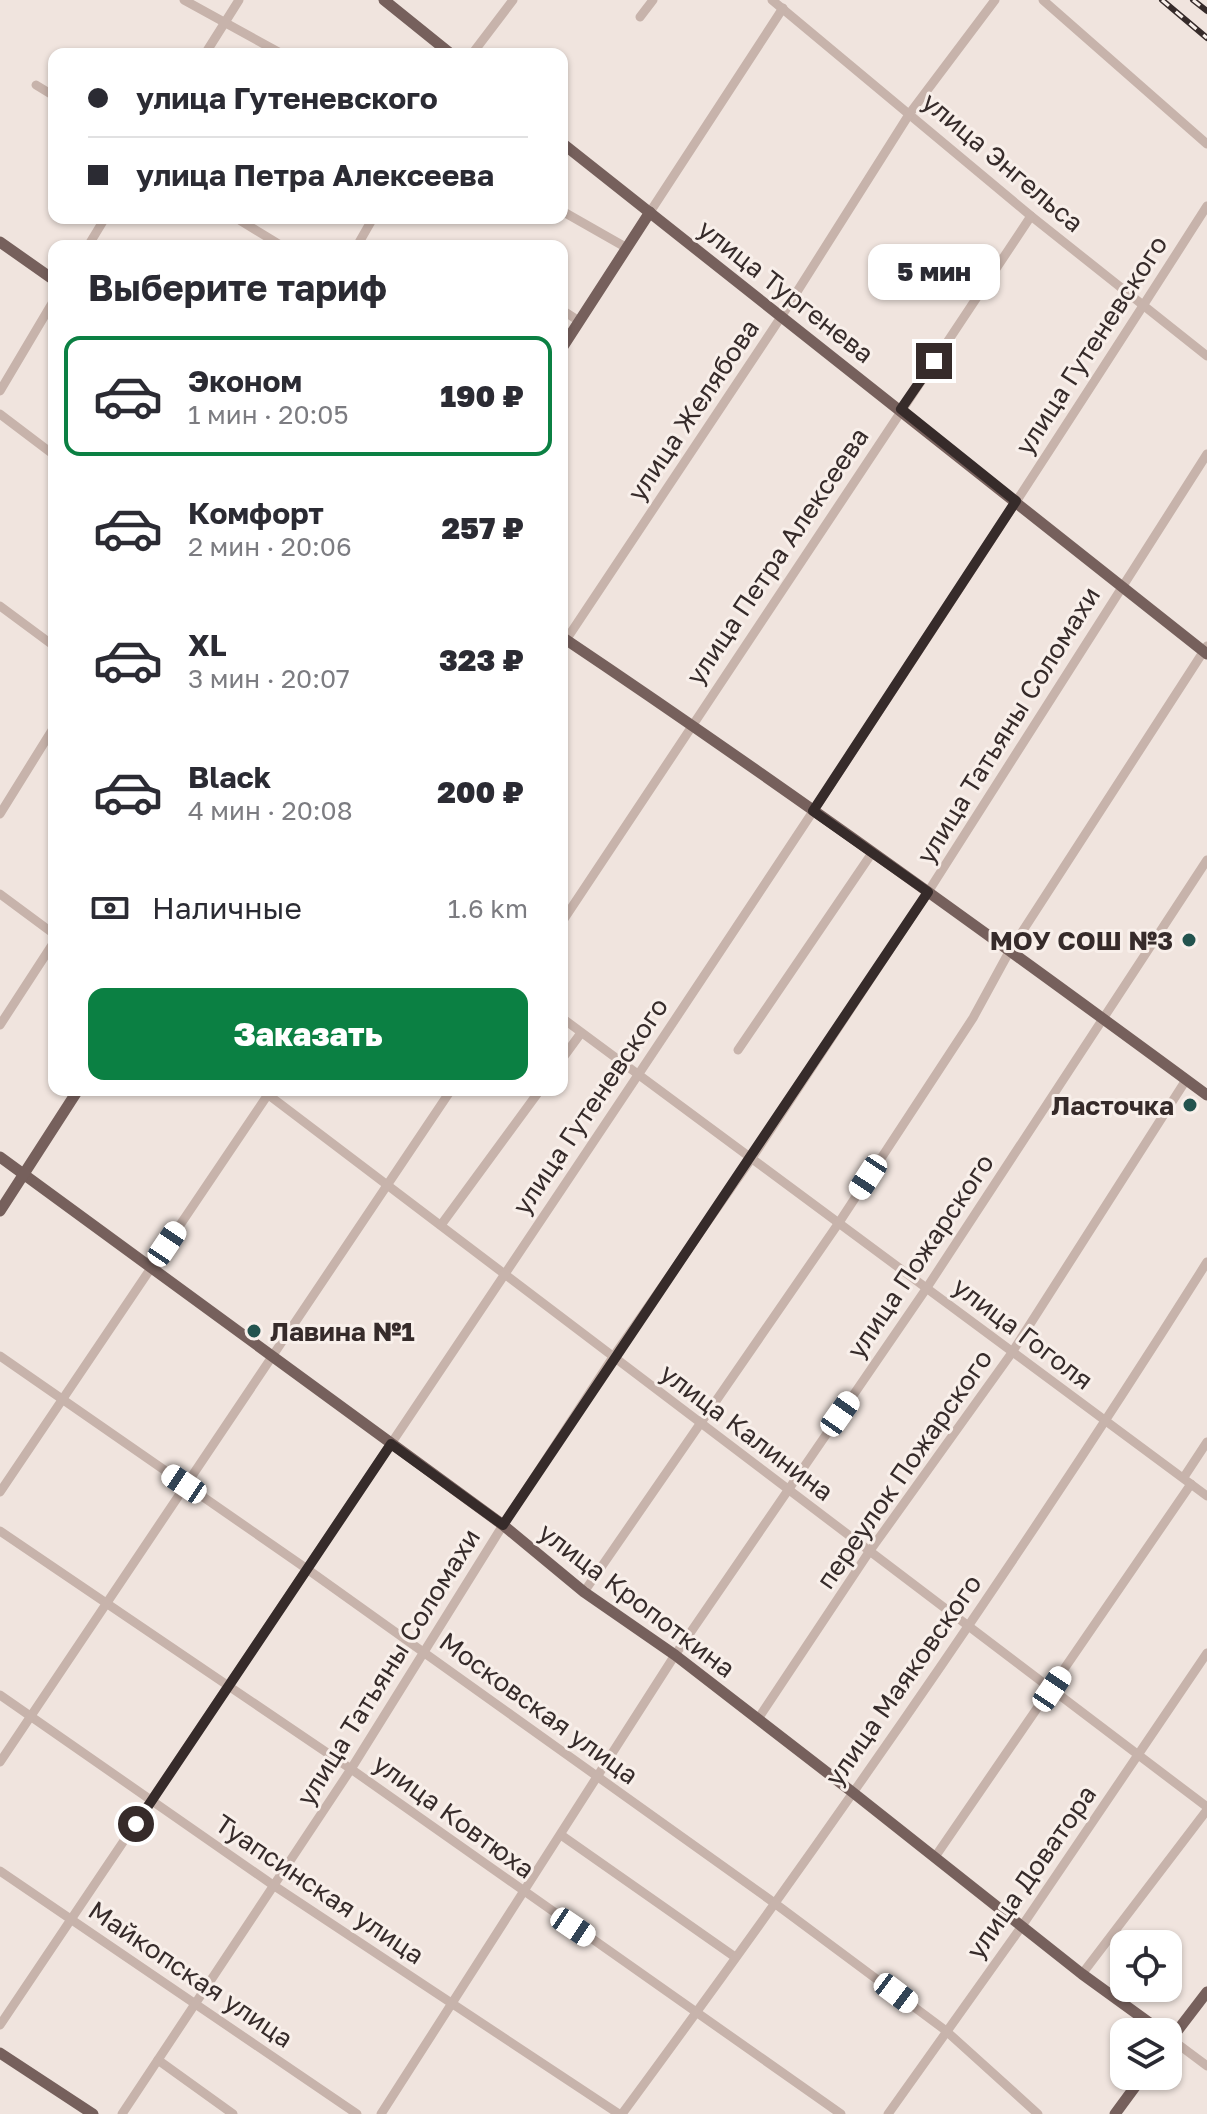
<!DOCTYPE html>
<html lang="ru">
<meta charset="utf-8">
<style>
:root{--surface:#fff;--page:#f7f7f7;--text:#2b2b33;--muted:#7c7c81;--line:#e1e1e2;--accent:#0b8043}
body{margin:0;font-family:"Golos Text",sans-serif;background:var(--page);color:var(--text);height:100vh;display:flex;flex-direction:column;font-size:30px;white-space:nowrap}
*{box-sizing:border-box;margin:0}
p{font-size:26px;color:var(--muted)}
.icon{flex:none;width:44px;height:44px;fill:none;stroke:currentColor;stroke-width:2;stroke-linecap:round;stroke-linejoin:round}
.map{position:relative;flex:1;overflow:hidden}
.sheet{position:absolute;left:48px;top:240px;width:520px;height:856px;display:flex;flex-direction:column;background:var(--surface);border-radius:16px;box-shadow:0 2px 6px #0004}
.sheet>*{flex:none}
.guide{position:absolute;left:48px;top:48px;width:520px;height:176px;border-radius:16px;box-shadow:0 2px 6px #0004;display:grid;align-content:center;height:176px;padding:0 40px;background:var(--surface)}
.tools{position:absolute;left:1110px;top:1930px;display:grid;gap:16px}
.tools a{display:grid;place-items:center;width:72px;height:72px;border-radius:16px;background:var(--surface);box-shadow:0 2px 6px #0004;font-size:40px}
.end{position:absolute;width:36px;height:36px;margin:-18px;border:10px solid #362b2a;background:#fff;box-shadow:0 0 0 4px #fff}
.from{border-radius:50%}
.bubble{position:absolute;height:56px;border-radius:16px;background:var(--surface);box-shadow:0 2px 6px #0004;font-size:26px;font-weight:800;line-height:56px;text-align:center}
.car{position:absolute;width:24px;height:48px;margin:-24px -12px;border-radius:10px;box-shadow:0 0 6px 2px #0007;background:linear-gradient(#fff 24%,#345 0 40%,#fff 0 76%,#345 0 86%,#fff 0)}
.guide b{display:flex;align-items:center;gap:28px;height:76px;font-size:30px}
.guide b+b{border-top:2px solid var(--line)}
.guide i{width:20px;height:20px;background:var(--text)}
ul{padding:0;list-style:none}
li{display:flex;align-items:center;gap:24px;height:120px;margin:0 16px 12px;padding:0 24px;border:4px solid transparent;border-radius:16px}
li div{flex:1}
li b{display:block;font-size:30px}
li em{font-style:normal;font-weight:800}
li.active{border-color:var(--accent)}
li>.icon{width:72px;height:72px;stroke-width:1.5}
h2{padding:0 40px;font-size:36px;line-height:96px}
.pay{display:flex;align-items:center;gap:20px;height:88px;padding:0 40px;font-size:30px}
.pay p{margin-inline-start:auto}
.button{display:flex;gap:16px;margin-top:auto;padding:16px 40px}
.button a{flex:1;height:92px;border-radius:16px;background:var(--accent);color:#fff;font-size:32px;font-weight:800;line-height:92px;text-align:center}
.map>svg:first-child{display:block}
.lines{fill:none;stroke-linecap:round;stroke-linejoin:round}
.minor{stroke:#c7b3ab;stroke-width:9}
.major{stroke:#76605c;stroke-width:11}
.rail-casing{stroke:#362b2a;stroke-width:6}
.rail{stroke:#f8efea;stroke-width:3;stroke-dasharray:9;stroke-linecap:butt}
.route{stroke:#362b2a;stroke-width:10}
.poi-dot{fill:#23534e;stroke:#f8efea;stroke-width:3}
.labels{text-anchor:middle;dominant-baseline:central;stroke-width:6;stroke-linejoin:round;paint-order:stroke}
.street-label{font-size:26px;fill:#362b2a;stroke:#f8efea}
.poi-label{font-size:26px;font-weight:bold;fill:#362b2a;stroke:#f8efea;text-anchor:end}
</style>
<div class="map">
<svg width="1207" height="2114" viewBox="0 0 1207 2114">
<rect width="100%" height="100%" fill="#f0e4de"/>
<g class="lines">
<!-- minor -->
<g class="minor">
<path d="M184,0l98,54"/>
<path d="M772,0l259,216 176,140"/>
<path d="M1043,0l164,144"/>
<path d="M640,17l13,-17"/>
<path d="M205,54l34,-54"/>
<path d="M472,54l41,-54"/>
<path d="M36,85l18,11"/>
<path d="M562,211l65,37"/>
<path d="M650,212l133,-204"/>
<path d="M236,218l46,28"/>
<path d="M88,246l17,-28"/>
<path d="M357,246l16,-28"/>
<path d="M562,310l17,11"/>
<path d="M0,391l54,-91"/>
<path d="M0,414l54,41"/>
<path d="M0,606l54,40"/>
<path d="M562,646l219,-329 129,-204 85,-113"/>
<path d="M0,814l54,-87"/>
<path d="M0,894l54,40"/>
<path d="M562,922l469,-706"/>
<path d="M562,1018l645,478"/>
<path d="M0,1025l54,-83"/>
<path d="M738,1050l134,-197"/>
<path d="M562,1059l19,-26"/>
<path d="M262,1090l945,717"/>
<path d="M441,1225l99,-135"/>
<path d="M0,1356l307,213 466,333 172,128 93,84"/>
<path d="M1184,1477l23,-35"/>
<path d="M0,1492l271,-402"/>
<path d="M0,1531l351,238 490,345"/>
<path d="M584,1592l254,-368 135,-206 36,-66 198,-306"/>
<path d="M0,1695l273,190 346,229"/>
<path d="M758,1719l111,-167 142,-198 175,-274"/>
<path d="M0,1762l451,-672"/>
<path d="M561,1835l174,122"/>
<path d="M935,1857l256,-373"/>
<path d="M0,1871l357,243"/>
<path d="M1082,1974l125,-164"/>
<path d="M0,2025c406,-604 815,-1206 1207,-1819"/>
<path d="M1171,2039l36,27"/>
<path d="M158,2060l75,54"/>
<path d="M122,2114l229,-345 152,-244 110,-168 139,-199 176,-266 279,-438"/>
<path d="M381,2114l294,-459 251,-366 281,-429"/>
<path d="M622,2114c204,-277 401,-560 585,-852"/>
<path d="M888,2114l134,-188 185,-273"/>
</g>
<!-- major -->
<g class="major">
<path d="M384,0l67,54"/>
<path d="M562,143l645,511"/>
<path d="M0,242l54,38"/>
<path d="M562,348l88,-136"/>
<path d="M562,637c219,147 433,302 645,458"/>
<path d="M0,1157l503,368 81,67 91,63 176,136 231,183 80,58"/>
<path d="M0,1211l78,-121"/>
<path d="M1168,2043l39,-51"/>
<path d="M0,2053l93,61"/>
<path d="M1115,2114l28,-38"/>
</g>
<!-- rail casing -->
<g class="rail-casing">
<g id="rail">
<path d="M1162,0l45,38"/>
<path d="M1193,0l14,11"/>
</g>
</g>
<!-- rail -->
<use href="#rail" class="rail"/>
</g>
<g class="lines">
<!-- route -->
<path class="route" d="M136,1824l255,-380 112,81 425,-633 -115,-81 203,-310 -115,-92 33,-48"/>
</g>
<!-- markers -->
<g class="poi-dot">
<circle cx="1189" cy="940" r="8"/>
<circle cx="1190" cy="1105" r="8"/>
<circle cx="254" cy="1331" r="8"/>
</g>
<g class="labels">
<!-- street labels -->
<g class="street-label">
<text transform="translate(1003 162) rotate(40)">улица Энгельса</text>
<text transform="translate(786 291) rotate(38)">улица Тургенева</text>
<text transform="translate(1091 345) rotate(-57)">улица Гутеневского</text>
<text transform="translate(693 410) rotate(-56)">улица Желябова</text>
<text transform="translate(777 556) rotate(-56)">улица Петра Алексеева</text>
<text transform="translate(1008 725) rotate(-58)">улица Татьяны Соломахи</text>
<text transform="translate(590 1106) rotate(-56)">улица Гутеневского</text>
<text transform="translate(920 1256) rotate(-56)">улица Пожарского</text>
<text transform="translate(1023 1333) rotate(37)">улица Гоголя</text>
<text transform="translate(747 1432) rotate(37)">улица Калинина</text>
<text transform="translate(904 1469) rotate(-55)">переулок Пожарского</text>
<text transform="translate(637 1600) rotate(37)">улица Кропоткина</text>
<text transform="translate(388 1667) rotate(-58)">улица Татьяны Соломахи</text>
<text transform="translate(903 1680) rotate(-55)">улица Маяковского</text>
<text transform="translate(539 1708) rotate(36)">Московская улица</text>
<text transform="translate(454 1816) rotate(36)">улица Ковтюха</text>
<text transform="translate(1031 1872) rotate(-55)">улица Доватора</text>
<text transform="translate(320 1889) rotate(34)">Туапсинская улица</text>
<text transform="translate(191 1974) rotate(34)">Майкопская улица</text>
</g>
<!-- poi labels -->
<g class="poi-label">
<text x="1173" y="940">МОУ СОШ №3</text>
<text x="1174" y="1105">Ласточка</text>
<text x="270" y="1331" text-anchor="start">Лавина №1</text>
</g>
</g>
</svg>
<div class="tools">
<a><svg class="icon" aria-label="locate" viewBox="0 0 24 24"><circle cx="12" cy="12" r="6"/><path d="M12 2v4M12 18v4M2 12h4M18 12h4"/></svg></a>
<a><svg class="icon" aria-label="layers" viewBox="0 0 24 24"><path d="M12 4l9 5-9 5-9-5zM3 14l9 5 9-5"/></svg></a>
</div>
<i class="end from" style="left:136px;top:1824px"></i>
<i class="end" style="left:934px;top:361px"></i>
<div class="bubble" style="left:868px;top:244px;width:132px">5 мин</div>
<i class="car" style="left:868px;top:1177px;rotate:213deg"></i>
<i class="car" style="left:167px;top:1244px;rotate:34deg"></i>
<i class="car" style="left:840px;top:1414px;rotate:35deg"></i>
<i class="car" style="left:184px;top:1484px;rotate:304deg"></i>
<i class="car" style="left:1052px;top:1689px;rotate:34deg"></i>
<i class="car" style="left:573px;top:1927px;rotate:124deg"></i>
<i class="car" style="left:896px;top:1993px;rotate:127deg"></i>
<div class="guide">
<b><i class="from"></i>улица Гутеневского</b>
<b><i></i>улица Петра Алексеева</b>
</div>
<section class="sheet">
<h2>Выберите тариф</h2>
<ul>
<li class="active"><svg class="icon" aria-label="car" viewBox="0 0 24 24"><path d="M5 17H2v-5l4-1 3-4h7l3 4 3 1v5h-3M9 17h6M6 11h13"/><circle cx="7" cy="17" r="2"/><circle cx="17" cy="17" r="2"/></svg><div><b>Эконом</b><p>1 мин · 20:05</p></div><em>190 ₽</em></li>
<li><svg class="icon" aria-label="car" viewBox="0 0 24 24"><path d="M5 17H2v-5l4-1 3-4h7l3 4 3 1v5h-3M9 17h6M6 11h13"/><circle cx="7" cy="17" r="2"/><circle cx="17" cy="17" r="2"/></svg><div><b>Комфорт</b><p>2 мин · 20:06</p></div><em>257 ₽</em></li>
<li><svg class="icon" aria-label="car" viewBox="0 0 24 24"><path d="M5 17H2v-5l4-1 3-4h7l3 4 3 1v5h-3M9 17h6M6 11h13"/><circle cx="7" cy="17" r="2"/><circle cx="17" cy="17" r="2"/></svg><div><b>XL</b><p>3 мин · 20:07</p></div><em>323 ₽</em></li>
<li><svg class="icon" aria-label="car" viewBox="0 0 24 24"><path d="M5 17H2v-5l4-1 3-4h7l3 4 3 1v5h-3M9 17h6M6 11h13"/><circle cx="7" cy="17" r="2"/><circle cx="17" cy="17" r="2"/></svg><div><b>Black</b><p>4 мин · 20:08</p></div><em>200 ₽</em></li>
</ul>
<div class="pay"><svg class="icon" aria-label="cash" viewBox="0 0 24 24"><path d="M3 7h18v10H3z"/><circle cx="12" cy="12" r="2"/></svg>Наличные<p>1.6 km</p></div>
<div class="button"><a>Заказать</a></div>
</section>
</div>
